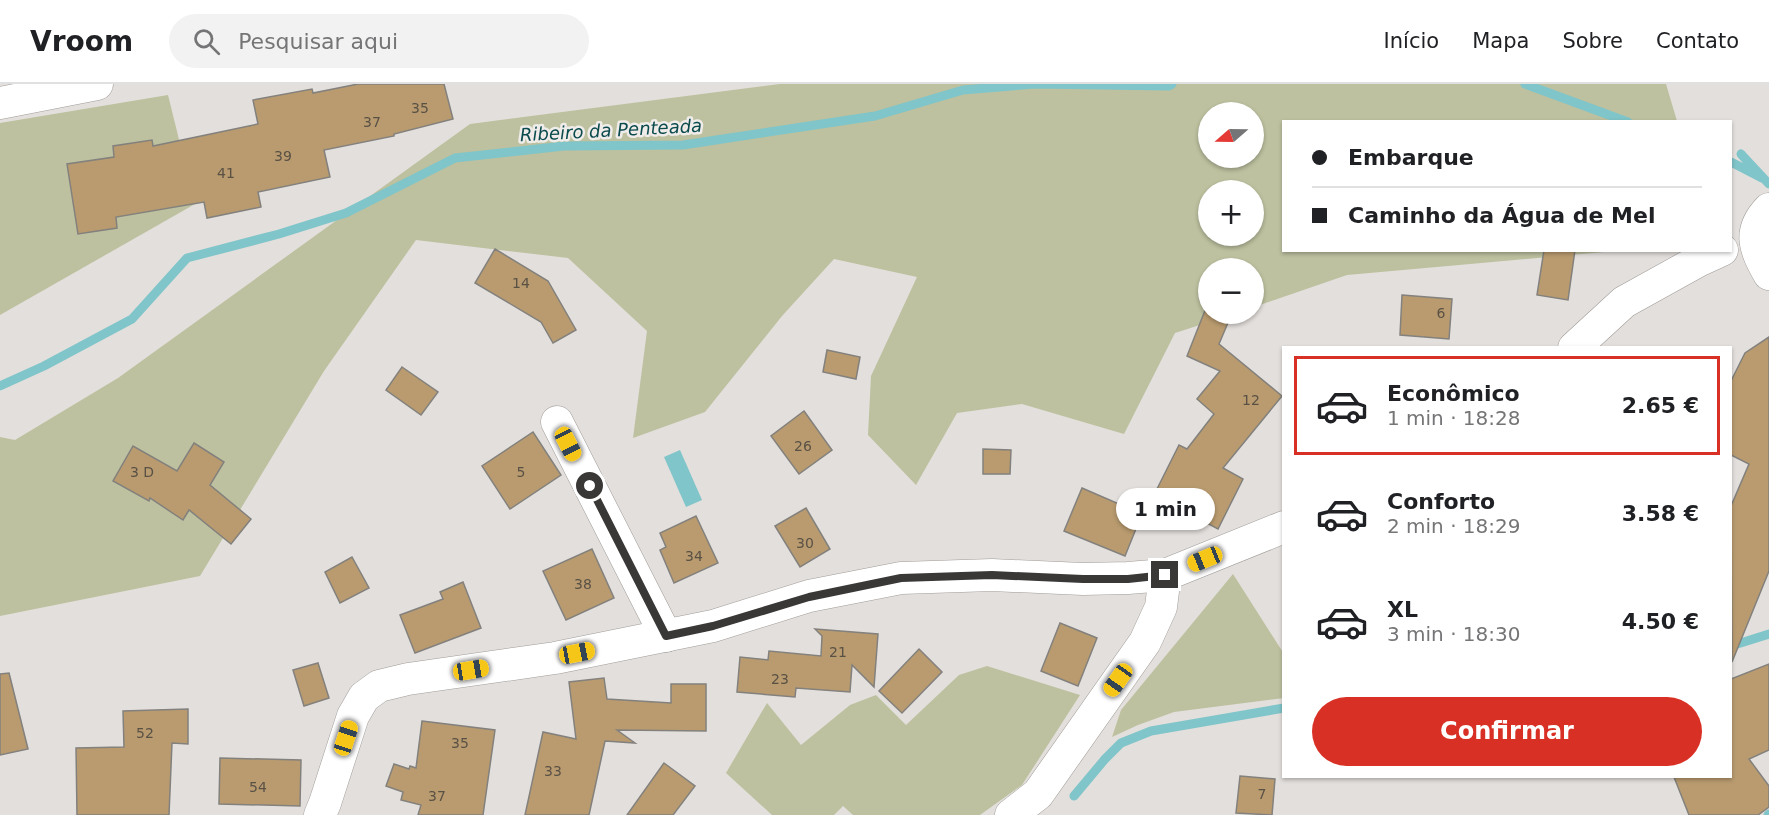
<!DOCTYPE html>
<html lang="pt">
<meta charset="utf-8">
<style>
:root{--surface:#fff;--page:#f2f2f2;--text:#202124;--muted:#757577;--line:#e0e0e0;--accent:#d93025}
body{margin:0;font-family:"DejaVu Sans",sans-serif;background:var(--page);color:var(--text);height:100vh;display:flex;flex-direction:column;font-size:22px;white-space:nowrap}
*{box-sizing:border-box;margin:0}
p{font-size:20px;color:var(--muted)}
.icon{flex:none;width:33px;height:33px;fill:none;stroke:currentColor;stroke-width:2;stroke-linecap:round;stroke-linejoin:round}
.map{position:relative;flex:1;overflow:hidden}
.panel{position:absolute;left:1282px;top:262px;width:450px;height:432px;display:flex;flex-direction:column;background:var(--surface);border-radius:0px;box-shadow:0 2px 4px #0004}
.panel>*{flex:none}
.banner{position:absolute;left:1282px;top:36px;width:450px;height:132px;border-radius:0px;box-shadow:0 2px 4px #0004;display:grid;align-content:center;height:132px;padding:0 30px;background:var(--surface)}
.needle{width:39px;rotate:250deg}
.controls{position:absolute;left:1198px;top:18px;display:grid;gap:12px}
.controls a{display:grid;place-items:center;width:66px;height:66px;border-radius:50%;background:var(--surface);box-shadow:0 2px 4px #0004;font-size:30px}
.end{position:absolute;width:27px;height:27px;margin:-14px;border:8px solid #3a3837;background:#fff;box-shadow:0 0 0 3px #fff}
.from{border-radius:50%}
.bubble{position:absolute;height:42px;border-radius:21px;background:var(--surface);box-shadow:0 2px 4px #0004;font-size:20px;font-weight:600;line-height:42px;text-align:center}
.car{position:absolute;width:18px;height:36px;margin:-18px -9px;border-radius:8px;box-shadow:0 0 4px 2px #0007;background:linear-gradient(#f5c518 24%,#345 0 40%,#f5c518 0 76%,#345 0 86%,#f5c518 0)}
.banner b{display:flex;align-items:center;gap:21px;height:57px;font-size:22px}
.banner b+b{border-top:2px solid var(--line)}
.banner i{width:15px;height:15px;background:var(--text)}
ul{padding:10px 0 0;list-style:none}
li{display:flex;align-items:center;gap:18px;height:99px;margin:0 12px 9px;padding:0 18px;border:3px solid transparent;border-radius:0px}
li div{flex:1}
li b{display:block;font-size:22px}
li em{font-style:normal;font-weight:600}
li.on{border-color:var(--accent)}
li>.icon{width:54px;height:54px;stroke-width:1.5}
.action{display:flex;gap:12px;margin-top:auto;padding:12px 30px}
.action a{flex:1;height:69px;border-radius:36px;background:var(--accent);color:#fff;font-size:24px;font-weight:600;line-height:69px;text-align:center}
header{display:flex;align-items:center;gap:36px;box-sizing:border-box;height:84px;padding:0 30px;background:var(--surface);border-bottom:2px solid var(--line)}
header strong{font-size:28px}
nav{display:flex;gap:33px;margin-inline-start:auto;font-size:21px}
.search{width:420px;height:54px;background:var(--page);display:flex;align-items:center;gap:15px;box-sizing:border-box;padding:0 21px;border-radius:33px;color:var(--muted);font-size:22px}
.map>svg:first-child{display:block}
.green{fill:#bdc19f;fill-rule:evenodd}
.water{fill:#80c5c9}
.lines{fill:none;stroke-linecap:round;stroke-linejoin:round}
.stream{stroke:#80c5c9;stroke-width:9}
.building{fill:#b99b6f;stroke:#83817d;stroke-width:1.5}
.minor-casing{stroke:#a09c99;stroke-width:33}
.minor{stroke:#fff;stroke-width:32}
.route{stroke:#3a3837;stroke-width:8}
.labels{text-anchor:middle;dominant-baseline:central;stroke-width:5;stroke-linejoin:round;paint-order:stroke}
.number-label{font-size:14px;fill:#5a5145}
.water-label{font-size:18px;font-style:italic;fill:#0b4b4e;stroke:#f0ece9}
</style>
<header>
<strong>Vroom</strong>
<div class="search"><svg class="icon" aria-label="search" viewBox="0 0 24 24"><circle cx="10" cy="10" r="6"/><path d="M15 15l6 6"/></svg>Pesquisar aqui</div>
<nav><a>Início</a><a>Mapa</a><a>Sobre</a><a>Contato</a></nav>
</header>
<div class="map">
<svg width="1769" height="731" viewBox="0 0 1769 731">
<rect width="100%" height="100%" fill="#e3dfdc"/>
<!-- green -->
<g class="green">
<path d="M780,0h886l11,37 -393,1v128l331,1 -268,24 -93,32v-39h-45v46h25l-59,19 -51,101 -102,-30 -65,9 -41,72 -48,-50 3,-59 46,-99 -83,-18 -52,57 -77,96 -72,26 14,-107 -79,-73 -152,-18 -92,131 -124,205 -200,40v-179l15,3 103,-62 352,-254zM1209,28h45v46h-45zM1209,106h45v46h-45z"/>
<path d="M168,11l27,109 -195,111v-192z"/>
<path d="M1233,490l51,80v44l-110,14 -36,13 -26,12 9,-27z"/>
<path d="M987,582l93,29 -58,90 -42,30h-127l-10,-9 -9,9h-62l-46,-42 41,-70 34,42 49,-40 26,-10 30,30 53,-50z"/>
</g>
<!-- water -->
<path class="water" d="M680,366l22,50 -16,7 -22,-50z"/>
<g class="lines">
<!-- stream -->
<g class="stream">
<path d="M1525,0l103,38"/>
<path d="M1731,78l31,16 -21,-24 28,30"/>
<path d="M0,302l44,-20 88,-47 55,-61 92,-24 67,-21 109,-55 109,-12 119,-1 192,-29 88,-26 72,-6 134,2 3,-2"/>
<path d="M1731,562l38,-12"/>
<path d="M1074,712l31,-37 16,-16 30,-12 133,-23"/>
<path d="M1768,731l1,-1"/>
</g>
</g>
<!-- building -->
<g class="building">
<path d="M358,0h86l9,35 -59,15v2l-70,14 6,27 -72,15 3,15 -54,11 -3,-16 -88,15 1,11 -39,6 -11,-70 47,-7 -1,-11 39,-6 1,6 105,-22 -5,-24 59,-11 1,4z"/>
<path d="M495,165l53,32 28,49 -23,13 -12,-21 -66,-39z"/>
<path d="M1544,166h31l-7,50 -31,-5z"/>
<path d="M1402,211l50,4 -3,40 -49,-4z"/>
<path d="M1206,224l3,1v5h11l10,4 -11,26 63,52 -59,72 20,11 -25,50 -64,-34 25,-50 8,4 27,-35 -17,-15 23,-28 -33,-15z"/>
<path d="M1769,253v234l-37,91 -1,-156 18,-42 -18,-9v-74l14,-28z"/>
<path d="M827,266l33,7 -4,22 -33,-7z"/>
<path d="M402,283l36,25 -17,23 -35,-25z"/>
<path d="M804,327l28,39 -33,24 -28,-38z"/>
<path d="M533,348l28,43 -51,34 -28,-43z"/>
<path d="M194,359l30,19 -14,23 41,34 -20,25 -42,-34 -6,10 -33,-22 -1,3 -36,-20 20,-35 44,25z"/>
<path d="M983,365l28,1 -1,24h-27z"/>
<path d="M1082,404l60,26 -17,42 -61,-25z"/>
<path d="M806,424l24,41 -30,18 -25,-41z"/>
<path d="M696,432l22,47 -44,20 -14,-33 6,-3 -6,-14z"/>
<path d="M592,465l22,49 -48,22 -23,-49z"/>
<path d="M352,473l17,31 -29,15 -15,-31z"/>
<path d="M463,498l18,46 -66,25 -15,-38 43,-16 -3,-7z"/>
<path d="M1060,539l37,15 -19,48 -37,-15z"/>
<path d="M815,545l63,5 -4,53 -22,-22 -2,27 -54,-4 -1,9 -58,-5 3,-35 28,3 1,-9 52,5 1,-20z"/>
<path d="M919,565l23,23 -40,41 -23,-22z"/>
<path d="M318,579l11,35 -25,8 -11,-36z"/>
<path d="M1769,580v86l-20,9 20,27v21l-11,8h-69l-15,-38h57v-98z"/>
<path d="M9,589l19,76 -28,6v-81z"/>
<path d="M604,594l3,21 64,4v-19h35v47l-89,-1 18,13 -30,-2 -16,74h-64l18,-83 33,7 -7,-57z"/>
<path d="M188,625v35l-16,-1 -3,72h-92l-1,-67 48,-1 -1,-36z"/>
<path d="M422,637l73,9 -12,85h-65l3,-10 -20,-5 2,-8 -17,-6 8,-22 15,5 1,-3 6,2z"/>
<path d="M220,674l81,2 -1,46 -81,-2z"/>
<path d="M664,679l31,23 -22,29h-46z"/>
<path d="M1240,692l35,3 -3,36 -36,-2z"/>
</g>
<g class="lines">
<!-- minor casing -->
<g class="minor-casing">
<g id="minor">
<path d="M0,19l97,-19"/>
<path d="M1769,125c-22,23 -14,40 0,65"/>
<path d="M1574,264l50,-46 74,-41 24,-11"/>
<path d="M557,338l109,214"/>
<path d="M320,731l5,-12 28,-87 11,-19 15,-11 29,-7 147,-21 158,-32 96,-30 92,-18 91,-3 91,4 45,-1 37,-3 119,-48"/>
<path d="M1011,731l27,-21 107,-152 16,-35 4,-32"/>
</g>
</g>
<!-- minor -->
<use href="#minor" class="minor"/>
</g>
<g class="lines">
<!-- route -->
<path class="route" d="M590,402l76,150 47,-10 96,-29 92,-19 91,-3 91,4h45l37,-4"/>
</g>
<g class="labels">
<!-- number labels -->
<g class="number-label">
<text x="420" y="24">35</text>
<text x="372" y="38">37</text>
<text x="283" y="72">39</text>
<text x="226" y="89">41</text>
<text x="521" y="199">14</text>
<text x="1441" y="229">6</text>
<text x="1251" y="316">12</text>
<text x="803" y="362">26</text>
<text x="142" y="388">3 D</text>
<text x="521" y="388">5</text>
<text x="805" y="459">30</text>
<text x="694" y="472">34</text>
<text x="583" y="500">38</text>
<text x="838" y="568">21</text>
<text x="780" y="595">23</text>
<text x="145" y="649">52</text>
<text x="460" y="659">35</text>
<text x="553" y="687">33</text>
<text x="258" y="703">54</text>
<text x="1262" y="710">7</text>
<text x="437" y="712">37</text>
</g>
<!-- water labels -->
<g class="water-label">
<text transform="translate(611 46) rotate(-3)">Ribeiro da Penteada</text>
</g>
</g>
</svg>
<div class="controls">
<a><svg class="needle" viewBox="-14 -14 28 28"><path d="M0-13l5 13h-10z" fill="#e53935"/><path d="M0 13l5-13h-10z" fill="#757577"/></svg></a>
<a>+</a>
<a>−</a>
</div>
<i class="end from" style="left:590px;top:402px"></i>
<i class="end" style="left:1165px;top:491px"></i>
<div class="bubble" style="left:1116px;top:404px;width:99px">1 min</div>
<i class="car" style="left:568px;top:360px;rotate:153deg"></i>
<i class="car" style="left:1205px;top:475px;rotate:248deg"></i>
<i class="car" style="left:577px;top:569px;rotate:79deg"></i>
<i class="car" style="left:471px;top:586px;rotate:81deg"></i>
<i class="car" style="left:1118px;top:596px;rotate:215deg"></i>
<i class="car" style="left:346px;top:654px;rotate:18deg"></i>
<div class="banner">
<b><i class="from"></i>Embarque</b>
<b><i></i>Caminho da Água de Mel</b>
</div>
<section class="panel">
<ul>
<li class="on"><svg class="icon" aria-label="car" viewBox="0 0 24 24"><path d="M5 17H2v-5l4-1 3-4h7l3 4 3 1v5h-3M9 17h6M6 11h13"/><circle cx="7" cy="17" r="2"/><circle cx="17" cy="17" r="2"/></svg><div><b>Econômico</b><p>1 min · 18:28</p></div><em>2.65 €</em></li>
<li><svg class="icon" aria-label="car" viewBox="0 0 24 24"><path d="M5 17H2v-5l4-1 3-4h7l3 4 3 1v5h-3M9 17h6M6 11h13"/><circle cx="7" cy="17" r="2"/><circle cx="17" cy="17" r="2"/></svg><div><b>Conforto</b><p>2 min · 18:29</p></div><em>3.58 €</em></li>
<li><svg class="icon" aria-label="car" viewBox="0 0 24 24"><path d="M5 17H2v-5l4-1 3-4h7l3 4 3 1v5h-3M9 17h6M6 11h13"/><circle cx="7" cy="17" r="2"/><circle cx="17" cy="17" r="2"/></svg><div><b>XL</b><p>3 min · 18:30</p></div><em>4.50 €</em></li>
</ul>
<div class="action"><a>Confirmar</a></div>
</section>
</div>
